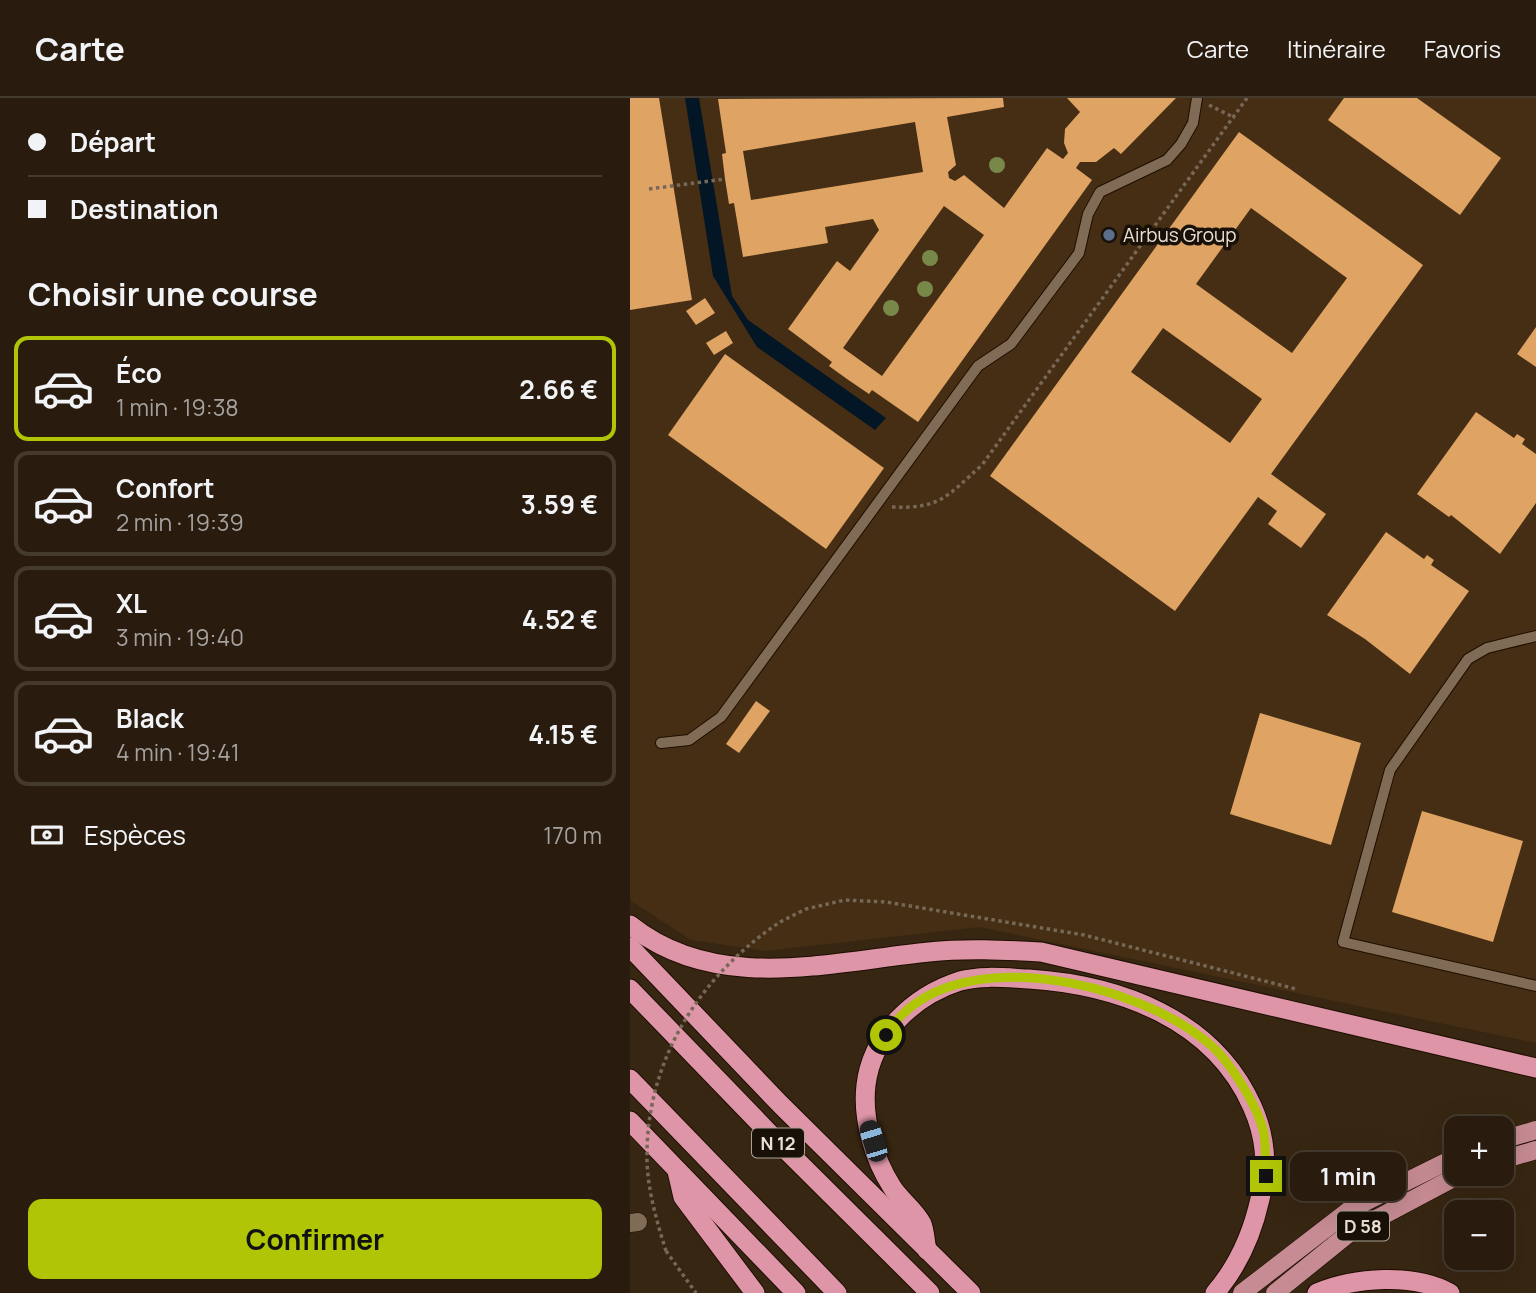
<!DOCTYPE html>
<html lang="fr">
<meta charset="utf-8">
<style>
:root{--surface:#291c0e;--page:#312517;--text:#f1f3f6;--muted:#a5a19e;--line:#453a2e;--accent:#afc505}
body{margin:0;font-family:Manrope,sans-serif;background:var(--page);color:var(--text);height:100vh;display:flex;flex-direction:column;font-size:26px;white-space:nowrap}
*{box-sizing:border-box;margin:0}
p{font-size:23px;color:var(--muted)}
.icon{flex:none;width:38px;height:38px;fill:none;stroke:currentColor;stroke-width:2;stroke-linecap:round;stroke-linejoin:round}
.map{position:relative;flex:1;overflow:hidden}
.drawer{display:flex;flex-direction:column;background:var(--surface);width:630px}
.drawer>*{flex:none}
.hud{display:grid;align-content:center;height:154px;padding:0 28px;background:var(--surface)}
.tools{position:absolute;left:814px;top:1018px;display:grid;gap:14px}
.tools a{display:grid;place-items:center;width:70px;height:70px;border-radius:14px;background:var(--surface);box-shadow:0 7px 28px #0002,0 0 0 2px var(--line);font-size:35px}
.end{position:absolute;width:32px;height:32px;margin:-16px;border:9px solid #afc505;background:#111;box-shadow:0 0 0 4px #111}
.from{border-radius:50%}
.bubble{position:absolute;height:49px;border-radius:14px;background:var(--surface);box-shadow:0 7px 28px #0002,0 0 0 2px var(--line);font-size:23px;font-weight:700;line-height:49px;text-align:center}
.car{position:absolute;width:21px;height:42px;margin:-21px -10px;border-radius:9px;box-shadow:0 0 5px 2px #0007;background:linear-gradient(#222 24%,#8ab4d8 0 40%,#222 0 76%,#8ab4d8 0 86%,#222 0)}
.hud b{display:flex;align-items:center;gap:24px;height:66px;font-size:26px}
.hud b+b{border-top:2px solid var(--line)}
.hud i{width:18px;height:18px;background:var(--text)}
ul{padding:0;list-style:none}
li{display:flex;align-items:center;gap:21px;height:105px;margin:0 14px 10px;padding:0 14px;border:4px solid var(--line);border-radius:14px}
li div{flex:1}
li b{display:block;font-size:26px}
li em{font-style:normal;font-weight:700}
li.selected{border-color:var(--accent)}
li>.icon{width:63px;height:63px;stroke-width:1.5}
h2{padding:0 28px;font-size:32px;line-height:84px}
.pay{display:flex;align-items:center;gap:18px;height:77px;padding:0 28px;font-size:26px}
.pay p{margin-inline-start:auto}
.button{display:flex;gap:14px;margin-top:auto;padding:14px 28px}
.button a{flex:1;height:80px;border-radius:14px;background:var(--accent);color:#111;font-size:28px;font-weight:700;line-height:80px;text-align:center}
header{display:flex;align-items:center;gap:42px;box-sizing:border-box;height:98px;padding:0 35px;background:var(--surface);border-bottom:2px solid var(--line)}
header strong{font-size:33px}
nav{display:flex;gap:38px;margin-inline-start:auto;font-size:24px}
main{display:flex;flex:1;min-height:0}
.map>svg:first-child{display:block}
.built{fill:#452e14}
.water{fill:#031626}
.building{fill:#dfa364;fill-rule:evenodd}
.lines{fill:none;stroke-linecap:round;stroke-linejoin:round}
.service-casing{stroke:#1e0e00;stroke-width:12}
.minor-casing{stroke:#1e0e00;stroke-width:19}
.primary-casing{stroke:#1e0e00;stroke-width:19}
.trunk-casing{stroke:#1e0e00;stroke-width:21}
.path{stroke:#766756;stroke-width:3.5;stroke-dasharray:3.5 3.5;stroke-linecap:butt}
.service{stroke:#806c56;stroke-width:10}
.minor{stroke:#806c56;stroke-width:18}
.primary{stroke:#c68b93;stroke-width:18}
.trunk{stroke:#de95a7;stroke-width:19}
.path-bridge{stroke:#766756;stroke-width:3.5;stroke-dasharray:3.5 3.5;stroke-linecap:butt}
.tree{fill:#778848}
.route{stroke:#afc505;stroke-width:9}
.service-dot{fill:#5c6f8a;stroke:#191108;stroke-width:2.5}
.labels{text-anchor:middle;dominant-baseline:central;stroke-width:7;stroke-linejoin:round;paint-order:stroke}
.shield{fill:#191108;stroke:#aca297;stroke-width:2}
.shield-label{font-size:18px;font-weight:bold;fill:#ebe0d4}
.poi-label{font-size:19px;fill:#ebe0d4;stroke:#191108;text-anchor:start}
</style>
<header>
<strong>Carte</strong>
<nav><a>Carte</a><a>Itinéraire</a><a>Favoris</a></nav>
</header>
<main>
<section class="drawer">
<div class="hud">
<b><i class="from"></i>Départ</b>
<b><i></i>Destination</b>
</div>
<h2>Choisir une course</h2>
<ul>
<li class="selected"><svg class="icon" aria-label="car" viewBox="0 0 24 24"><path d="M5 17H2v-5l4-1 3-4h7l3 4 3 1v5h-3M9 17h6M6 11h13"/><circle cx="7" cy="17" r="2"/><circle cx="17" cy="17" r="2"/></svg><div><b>Éco</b><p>1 min · 19:38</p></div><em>2.66 €</em></li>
<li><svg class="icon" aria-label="car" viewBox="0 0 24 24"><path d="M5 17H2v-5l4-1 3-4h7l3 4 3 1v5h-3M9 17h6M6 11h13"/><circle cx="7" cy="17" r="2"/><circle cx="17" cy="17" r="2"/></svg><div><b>Confort</b><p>2 min · 19:39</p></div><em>3.59 €</em></li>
<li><svg class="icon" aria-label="car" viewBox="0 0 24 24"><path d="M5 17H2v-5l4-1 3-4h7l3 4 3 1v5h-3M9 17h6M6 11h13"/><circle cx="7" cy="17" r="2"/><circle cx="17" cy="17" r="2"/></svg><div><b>XL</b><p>3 min · 19:40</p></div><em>4.52 €</em></li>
<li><svg class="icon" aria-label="car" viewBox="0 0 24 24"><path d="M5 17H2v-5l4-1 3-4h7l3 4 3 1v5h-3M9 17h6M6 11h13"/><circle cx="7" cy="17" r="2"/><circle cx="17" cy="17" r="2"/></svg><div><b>Black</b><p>4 min · 19:41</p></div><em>4.15 €</em></li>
</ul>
<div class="pay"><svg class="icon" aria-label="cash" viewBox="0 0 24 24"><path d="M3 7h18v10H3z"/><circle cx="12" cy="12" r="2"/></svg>Espèces<p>170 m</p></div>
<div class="button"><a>Confirmer</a></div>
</section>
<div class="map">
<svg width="906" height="1195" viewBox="0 0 906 1195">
<rect width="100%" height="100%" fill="#372612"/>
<!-- built -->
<path class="built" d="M0,0h906v945l-557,-116 -214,24 -74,-11 -61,-40z"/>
<!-- water -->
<path class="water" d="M55,0h14l33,198 16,24 138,98 -11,12 -118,-83 -44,-71z"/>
<!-- building -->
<g class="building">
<path d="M0,0h29l33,202 -62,10z"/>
<path d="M373,0l1,9 -57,10 9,48 -8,7 1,6 6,3 9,-6 40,33 43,-60 16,11 5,-6 -4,-10 1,-14 15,-17 -13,-14h109l-55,56 -7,-6 -18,14h-16l-4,6 16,12 -174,242 -46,-32 -3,4 -22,-15 -18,-13 3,-4 -44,-33 49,-68 13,10 29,-41 -6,-11 -48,8 3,16 -85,14 -9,-54 -5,1 -4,-25 -3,-25 4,-1 -8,-54zM285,24l8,50 -172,28 -8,-49zM314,108l40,29 -102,141 -39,-28z"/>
<path d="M714,0h73l84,60 -41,57 -132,-95z"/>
<path d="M609,34l184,133 -152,209 55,40 -25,34 -33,-24 9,-13 -19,-14 -83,114 -185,-135zM621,110l96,70 -55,75 -96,-69zM533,230l99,71 -32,44 -99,-71z"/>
<path d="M75,200l10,15 -19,12 -10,-14z"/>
<path d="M906,229v40l-19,-13z"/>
<path d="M96,233l7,12 -19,12 -8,-12z"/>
<path d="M95,256l159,114 -58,81 -158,-114z"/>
<path d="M846,314l38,26 3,-4 8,5 -3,5 14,10v49l-36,51 -49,-39 -2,2 -32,-23z"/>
<path d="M756,434l38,27 3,-4 7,5 -3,5 38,26 -59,83 -45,-35 -38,-24z"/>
<path d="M126,603l14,10 -31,42 -13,-9z"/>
<path d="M630,615l101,30 -30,102 -101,-31z"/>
<path d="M792,713l101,30 -30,101 -101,-30z"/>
</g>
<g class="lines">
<!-- service casing -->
<g class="service-casing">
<g id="service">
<path d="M906,538l-49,12 -19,11 -78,111 -47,172 193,44"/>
<path d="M31,645l28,-3 32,-23 257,-351 33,-22 68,-91 9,-39 12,-22 67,-32 14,-16 12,-21 4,-25"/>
</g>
</g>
<!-- minor casing -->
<g class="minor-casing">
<path id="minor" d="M0,1125l8,-1"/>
</g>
<!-- primary casing -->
<g class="primary-casing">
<g id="primary">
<path d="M872,1042l34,-10"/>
<path d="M872,1062l34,-10"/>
<path d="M612,1195l109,-84 105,-52"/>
<path d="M645,1195l73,-59 113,-60"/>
</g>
</g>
<!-- trunk casing -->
<g class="trunk-casing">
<g id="trunk">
<path d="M0,827c86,69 199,37 299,27 37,-4 74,-2 112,0l495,116"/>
<path d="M0,849l150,157 191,189"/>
<path d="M0,891l140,145 160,159"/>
<path d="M0,981l207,214"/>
<path d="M0,1023l166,172"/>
<path d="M47,1073l6,26 72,96"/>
<path d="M297,1152c-2,-8 -2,-19 -5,-26 -7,-14 -22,-24 -30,-37 -18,-28 -30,-68 -26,-102 6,-50 47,-89 94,-104 22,-6 47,-3 69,-2 91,6 184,40 223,127 14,31 16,60 8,93 -8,36 -21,66 -45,94"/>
<path d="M687,1195c38,-16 96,-20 133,0"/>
</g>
</g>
<!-- path -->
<g class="path">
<path d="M579,7l26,13"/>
<path d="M19,91l76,-10"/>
<path d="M262,409c49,2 55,-11 90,-42l265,-367"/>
<path d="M150,824l26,-13 39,-9 41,2 198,33 212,54"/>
<path d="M36,1153l30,42"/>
</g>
<!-- service -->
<use href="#service" class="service"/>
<!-- minor -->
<use href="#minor" class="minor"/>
<!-- primary -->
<use href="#primary" class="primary"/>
<!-- trunk -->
<use href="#trunk" class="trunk"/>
<!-- path-bridge -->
<path class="path-bridge" d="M36,1153c-9,-29 -18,-59 -19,-90 -2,-99 52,-185 133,-239"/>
</g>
<!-- trees -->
<g class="tree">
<circle cx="367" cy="67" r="8"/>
<circle cx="300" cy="160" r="8"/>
<circle cx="295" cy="191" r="8"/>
<circle cx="261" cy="210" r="8"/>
</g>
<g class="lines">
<!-- route -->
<path class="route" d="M256,937c61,-100 255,-53 327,12 19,18 45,60 51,86 2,14 1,29 2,43"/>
</g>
<!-- markers -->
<circle class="service-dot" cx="479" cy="137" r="7"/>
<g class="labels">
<!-- shield labels -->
<g class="shield">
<rect x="122" y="1030.5" width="52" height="29" rx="5"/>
<rect x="707" y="1113.5" width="52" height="29" rx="5"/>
</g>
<g class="shield-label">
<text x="148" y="1045">N 12</text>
<text x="733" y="1128">D 58</text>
</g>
<!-- poi labels -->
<g class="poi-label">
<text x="493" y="137">Airbus Group</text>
</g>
</g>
</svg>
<div class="tools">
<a>+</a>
<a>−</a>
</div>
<i class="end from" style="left:256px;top:937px"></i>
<i class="end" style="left:636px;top:1078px"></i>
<div class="bubble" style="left:660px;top:1054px;width:116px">1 min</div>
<i class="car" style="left:243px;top:1043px;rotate:343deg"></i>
</div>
</main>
